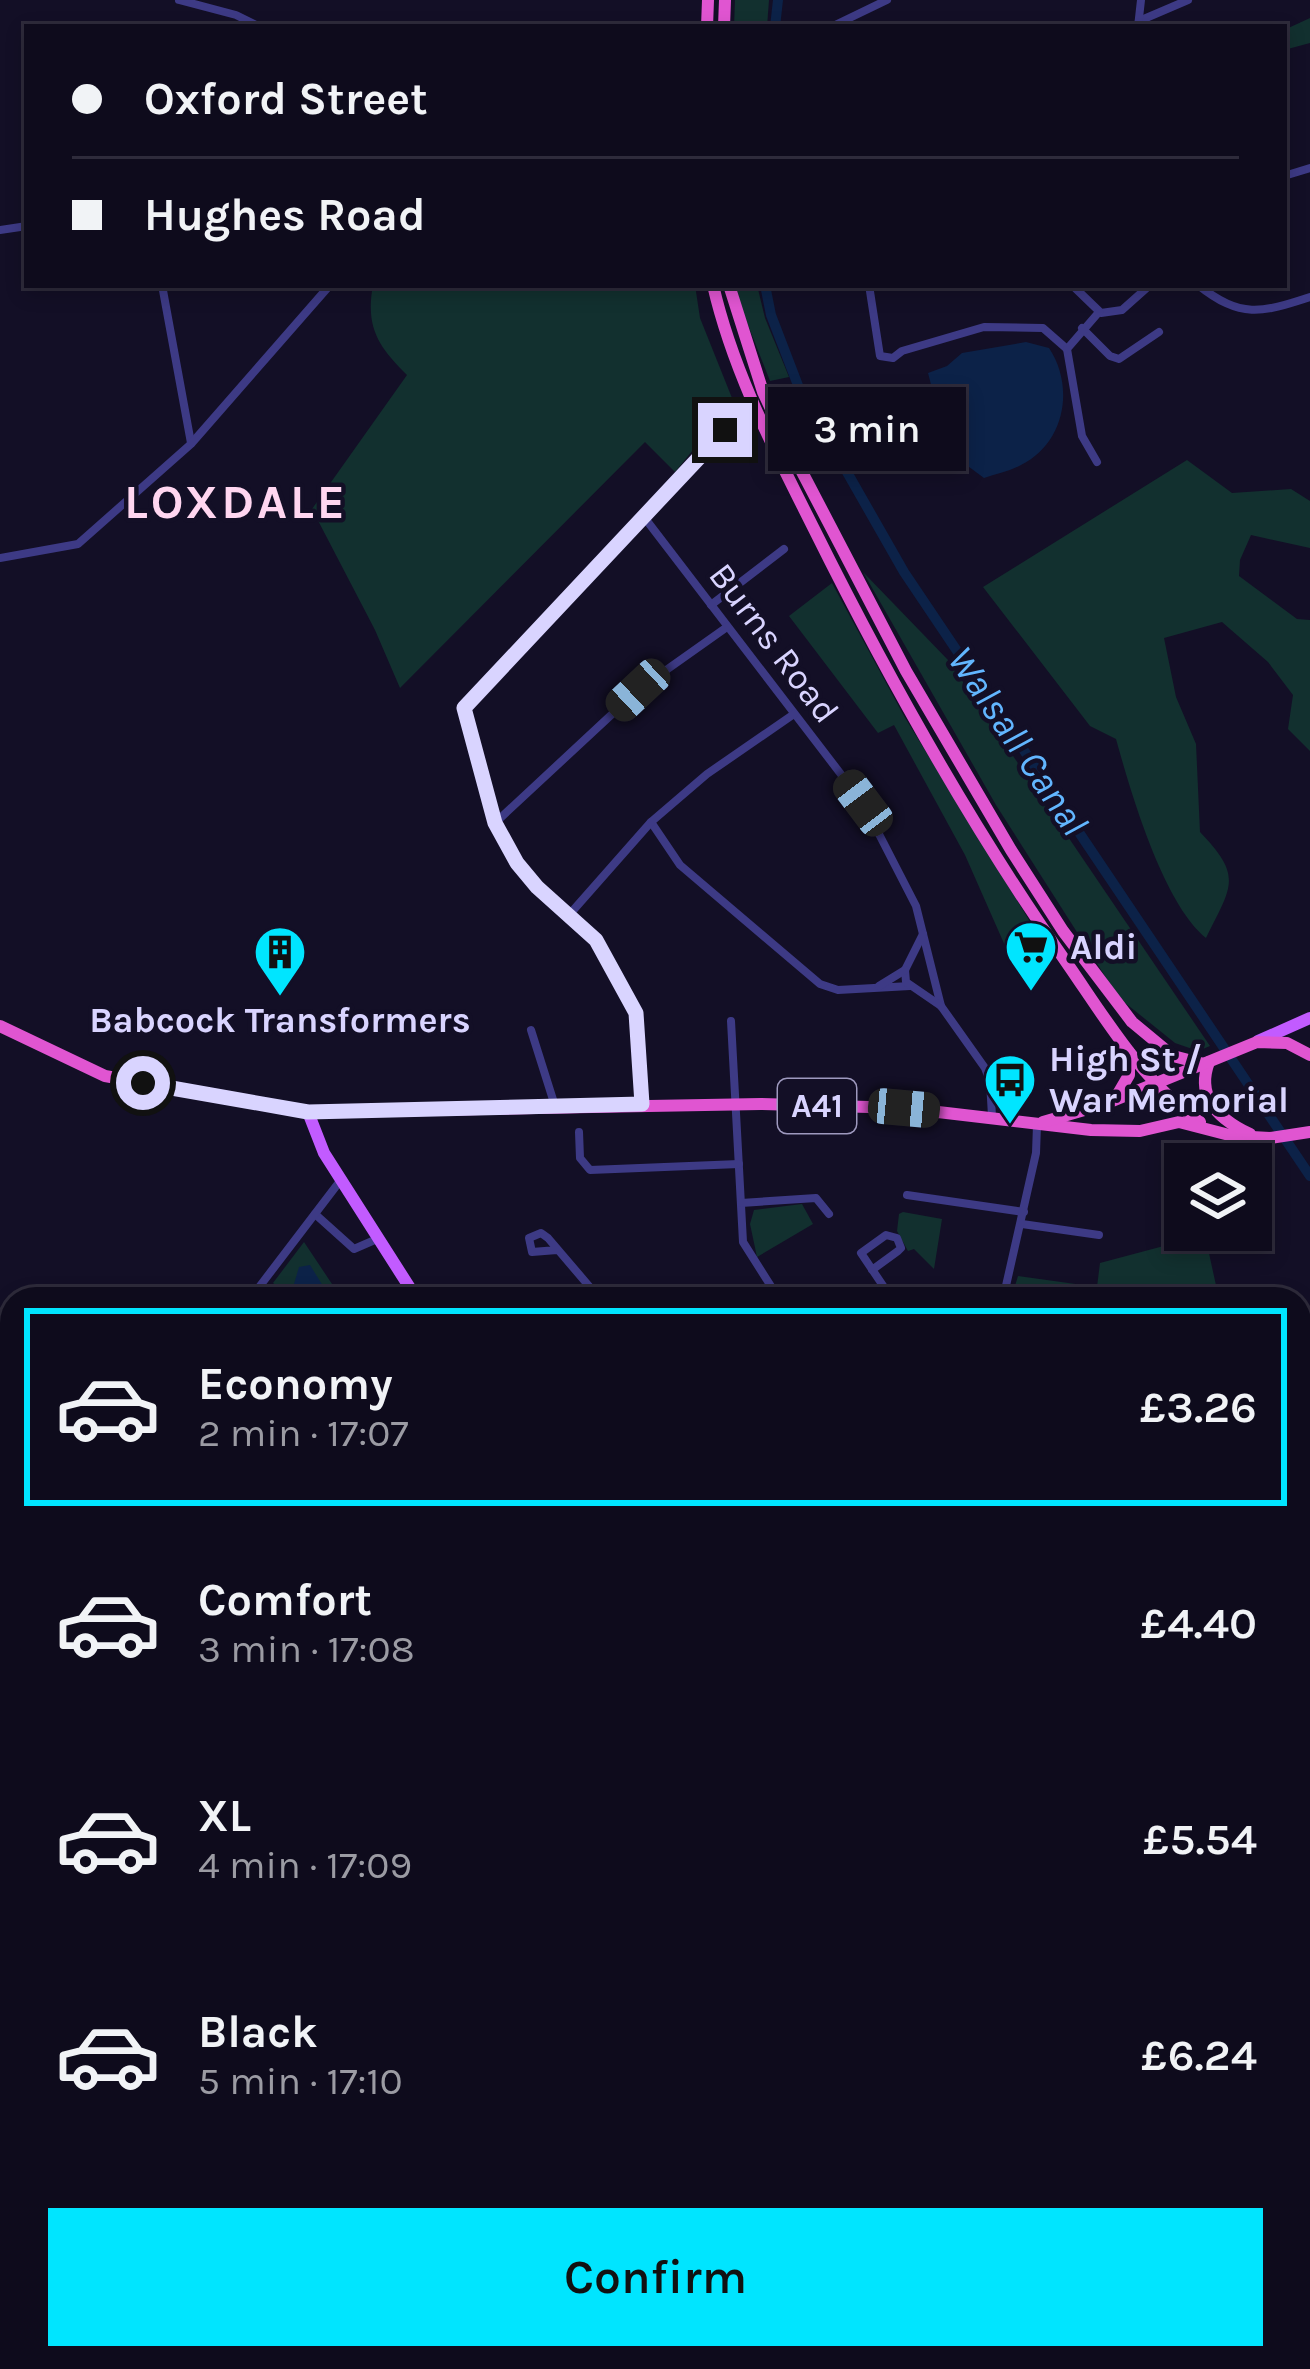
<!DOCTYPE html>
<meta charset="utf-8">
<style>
:root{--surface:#0e0b1c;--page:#171425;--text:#f1f3f6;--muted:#9b9ba3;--line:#2e2b3b;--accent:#00e5ff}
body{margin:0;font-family:Karla,sans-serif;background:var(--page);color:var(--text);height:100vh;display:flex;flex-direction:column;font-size:45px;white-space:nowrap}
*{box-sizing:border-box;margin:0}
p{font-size:39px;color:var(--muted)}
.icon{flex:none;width:66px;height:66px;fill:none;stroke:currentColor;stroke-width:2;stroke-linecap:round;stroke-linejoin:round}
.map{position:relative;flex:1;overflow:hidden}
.side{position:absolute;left:0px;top:1287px;width:1311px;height:1083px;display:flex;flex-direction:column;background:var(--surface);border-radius:36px 36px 0 0;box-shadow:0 6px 18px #0003,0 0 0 3px var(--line)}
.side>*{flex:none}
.top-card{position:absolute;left:24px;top:24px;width:1263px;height:264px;border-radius:0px;box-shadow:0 6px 18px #0003,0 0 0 3px var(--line);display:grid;align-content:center;height:264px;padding:0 48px;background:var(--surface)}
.buttons{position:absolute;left:1164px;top:1143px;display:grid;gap:24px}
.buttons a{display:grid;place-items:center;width:108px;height:108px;border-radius:0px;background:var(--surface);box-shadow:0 6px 18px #0003,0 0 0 3px var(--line);font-size:60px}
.end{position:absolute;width:54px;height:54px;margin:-27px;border:15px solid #d9d4ff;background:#111;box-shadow:0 0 0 6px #111}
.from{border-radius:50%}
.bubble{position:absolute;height:84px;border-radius:0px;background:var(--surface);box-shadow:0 6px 18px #0003,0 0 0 3px var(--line);font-size:39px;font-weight:600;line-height:84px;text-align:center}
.car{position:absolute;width:36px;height:72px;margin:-36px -18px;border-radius:15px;box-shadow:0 0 9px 3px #0007;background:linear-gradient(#222 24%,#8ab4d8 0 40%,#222 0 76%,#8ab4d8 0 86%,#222 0)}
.top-card b{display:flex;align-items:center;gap:42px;height:114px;font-size:45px}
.top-card b+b{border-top:3px solid var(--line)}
.top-card i{width:30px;height:30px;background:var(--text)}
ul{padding:21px 0 0;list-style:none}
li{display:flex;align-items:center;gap:36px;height:198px;margin:0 24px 18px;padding:0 24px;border:6px solid transparent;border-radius:0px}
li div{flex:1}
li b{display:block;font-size:45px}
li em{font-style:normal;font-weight:600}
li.current{border-color:var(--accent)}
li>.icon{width:108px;height:108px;stroke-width:1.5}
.action{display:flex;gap:24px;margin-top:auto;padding:24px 48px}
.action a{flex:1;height:138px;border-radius:0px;background:var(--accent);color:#111;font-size:48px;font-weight:600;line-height:138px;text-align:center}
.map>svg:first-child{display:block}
.green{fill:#12302f}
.water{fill:#0c2248}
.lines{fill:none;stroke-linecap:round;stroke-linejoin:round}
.canal{stroke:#0c2248;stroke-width:10}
.minor{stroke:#3d3a85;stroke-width:8}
.tertiary{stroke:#3d3a85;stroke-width:9}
.primary{stroke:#c25bff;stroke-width:12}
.trunk{stroke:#e055d1;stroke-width:12}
.tram{stroke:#00e5ff;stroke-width:3}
.route{stroke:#d9d4ff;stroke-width:15}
.labels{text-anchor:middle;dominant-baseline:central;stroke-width:9;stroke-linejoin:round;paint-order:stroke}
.shield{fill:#130f26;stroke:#9e99be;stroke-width:3}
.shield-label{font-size:33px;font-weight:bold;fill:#d9d4ff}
.street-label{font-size:36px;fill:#d9d4ff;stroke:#130f26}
.poi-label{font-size:36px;font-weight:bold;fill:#d9d4ff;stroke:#130f26;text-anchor:start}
.water-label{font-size:39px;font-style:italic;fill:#62b6ff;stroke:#130f26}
.district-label{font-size:48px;font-weight:bold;letter-spacing:3px;fill:#ffd6f0;stroke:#130f26}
</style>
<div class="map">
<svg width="1310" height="2369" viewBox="0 0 1310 2369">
<rect width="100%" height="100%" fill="#130f26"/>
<!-- green -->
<g class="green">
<path d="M735,0h34l-2,27h-33z"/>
<path d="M1310,18v25l-26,7v-20z"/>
<path d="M373,285h322l5,33 36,90 -21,15 -40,49 -30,-30 -245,246 -25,-58 -63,-121 95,-134c-28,-28 -42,-47 -34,-90z"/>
<path d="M736,285h21l8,33 24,59 -19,4 -29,-74z"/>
<path d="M1187,460l45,33 59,-4 19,12v47l-59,-13 -11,25 -1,16 58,43 13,1v131l-22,-22 5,-34 -25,-33 -46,-40 -58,16 12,59 20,47 4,88c43,45 32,53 6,106 -43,-35 -75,-145 -90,-199l-26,-13 -107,-139z"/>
<path d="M863,572l85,88 262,386 -12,5 -23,-8 -56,-45 -123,-193z"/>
<path d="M832,583l72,133 136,222 -34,10 -41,-93 -71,-130 -16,8 -89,-117z"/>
<path d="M802,1204l11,20 -56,33 -7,-33 4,-14z"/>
<path d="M903,1212l39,7 -8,50 -20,-20 -6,2 -11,-20 2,-17z"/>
<path d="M1205,1235l14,64h-208l7,-23 79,11 3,-24z"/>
<path d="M304,1242l38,57h-49l-20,-16z"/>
<path d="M1310,1759v189l-11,-18v-159z"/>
<path d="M1310,2037v174l-11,1v-169z"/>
<path d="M534,2358h116l-2,11h-129z"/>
</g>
<!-- water -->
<g class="water">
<path d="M1026,342l23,6c26,39 16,95 -28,117 -11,6 -25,9 -37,13l-27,-20 -28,-33 5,-29 -6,-23 19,-7 15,-13z"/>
<path d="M310,1265l21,34h-16l-21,-15 5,-17z"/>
</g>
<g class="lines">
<!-- canal -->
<g class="canal">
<path d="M775,27l3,-27"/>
<path d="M765,285l6,30 28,73 105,184 406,604"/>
</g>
<!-- minor -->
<g class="minor">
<path d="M179,0l57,15 24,12"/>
<path d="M1139,21l49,-21"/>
<path d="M831,27l56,-27"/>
<path d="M1138,27l3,-27"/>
<path d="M1284,176l26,-8"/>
<path d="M0,230l27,-4"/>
<path d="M162,285l29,158"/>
<path d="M869,285l11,71 13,2 9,-7 82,-24 59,1 24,21"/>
<path d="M1072,285l29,28 21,-3 28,-25"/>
<path d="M1198,285c43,34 63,28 112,12"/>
<path d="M1082,328l28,28 9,3 40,-27"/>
<path d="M1097,462l-15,-26 -15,-87 32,-37"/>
<path d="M644,517l219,286 53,103 25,100"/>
<path d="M0,558l78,-14 113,-100 139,-159"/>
<path d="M711,605l73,-56"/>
<path d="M651,822l29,43 140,119 18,6 72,-4"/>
<path d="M495,823l143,-133 89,-63"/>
<path d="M569,915l82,-93 56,-48 87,-60"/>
<path d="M923,934l-18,36 1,12 35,24 44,62 5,13 2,35"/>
<path d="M879,986l26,-16"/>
<path d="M731,1021l12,221 36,57"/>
<path d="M531,1030l24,76"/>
<path d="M642,1104c-3,-64 -3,-110 -46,-164 -23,-29 -57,-46 -79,-77 -30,-44 -42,-103 -53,-155l261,-278"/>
<path d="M579,1132l1,26 10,12 149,-6"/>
<path d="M907,1195l117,17"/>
<path d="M741,1203l75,-5 13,16"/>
<path d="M315,1214l39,35 23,-10"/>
<path d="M1022,1224l77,11"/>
<path d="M557,1250l-25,2 -3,-14 12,-5 7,5 52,61"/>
<path d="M872,1270l26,-19 3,-3 -4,-10 -11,-3 -25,18 31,46"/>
<path d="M261,1286l18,13"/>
<path d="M250,1299l90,-118"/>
<path d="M1003,1299l33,-146 1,-28"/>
<path d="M3,1399l9,7"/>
<path d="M0,1456l12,-15"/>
<path d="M1299,1464l11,72"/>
<path d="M1299,1617l11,-13"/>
<path d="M1299,1627l11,10"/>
<path d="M0,1703l12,-1"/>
<path d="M1299,1760l11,-12"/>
<path d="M0,1840l12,-5"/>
<path d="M1299,1947l11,18"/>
<path d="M0,1996l12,-5"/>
<path d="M0,2011l12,31"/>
<path d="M1299,2269l11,1"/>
<path d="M0,2286l12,-5"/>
<path d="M265,2358l6,11"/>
<path d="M404,2358l10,11"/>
<path d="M683,2358l18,11"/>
<path d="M792,2358l1,11"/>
<path d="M1137,2358l10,11 40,-11"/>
<path d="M1281,2358l2,11"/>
<path d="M68,2369l22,-11"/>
<path d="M425,2369l13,-11"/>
</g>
<!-- tertiary -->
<path class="tertiary" d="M0,2144l12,-7"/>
<!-- primary -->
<g class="primary">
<path d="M1258,1041l52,-23"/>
<path d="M308,1112l16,41 93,146"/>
<path d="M1024,2358l3,11"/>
</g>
<!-- trunk -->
<g class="trunk">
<path d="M707,27l1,-27"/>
<path d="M724,27l1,-27"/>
<path d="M713,285c20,87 61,164 101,244 75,151 159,301 257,440 37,54 74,115 129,153"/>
<path d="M729,285l34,107 25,53 118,226 105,179 52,81 69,91 41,34 31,8"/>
<path d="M0,1026l105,50 203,36 453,-8 143,4 187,22 49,1 39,-9 54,14 37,2 40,-6"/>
<path d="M1209,1062c-14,36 11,58 41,72"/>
<path d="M1115,1099l14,-24v-23"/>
<path d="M1043,1122l62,-18 152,-62 30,1 23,12"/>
</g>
<!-- tram -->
<g class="tram">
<path d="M0,1583l12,10"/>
<path d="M938,2358l13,11"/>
</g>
</g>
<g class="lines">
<!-- route -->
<path class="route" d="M143,1083l165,29 334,-8 -6,-91 -40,-73 -59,-53 -20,-24 -22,-40 -31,-115 261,-278"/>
</g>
<!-- icons -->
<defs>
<g id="supermarket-pin" transform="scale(2.7)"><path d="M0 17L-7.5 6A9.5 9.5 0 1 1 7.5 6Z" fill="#00e5ff" stroke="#130f26"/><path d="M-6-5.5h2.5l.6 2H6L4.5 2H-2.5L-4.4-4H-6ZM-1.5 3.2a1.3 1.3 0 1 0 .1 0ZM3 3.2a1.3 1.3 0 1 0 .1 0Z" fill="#111"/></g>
<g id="building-pin" transform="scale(2.7)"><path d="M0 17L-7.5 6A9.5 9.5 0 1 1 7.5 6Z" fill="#00e5ff" stroke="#130f26"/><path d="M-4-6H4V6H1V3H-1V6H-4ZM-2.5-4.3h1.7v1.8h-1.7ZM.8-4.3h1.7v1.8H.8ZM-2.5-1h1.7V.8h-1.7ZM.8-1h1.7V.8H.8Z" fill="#111"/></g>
<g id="bus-pin" transform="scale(2.7)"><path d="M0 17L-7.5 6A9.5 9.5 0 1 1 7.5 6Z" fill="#00e5ff" stroke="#130f26"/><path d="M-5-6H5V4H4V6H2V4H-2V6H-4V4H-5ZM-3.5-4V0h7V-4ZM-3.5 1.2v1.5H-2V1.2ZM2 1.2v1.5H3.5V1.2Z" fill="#111"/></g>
</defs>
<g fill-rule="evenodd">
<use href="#supermarket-pin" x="1031" y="947"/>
<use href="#building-pin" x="280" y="952"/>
<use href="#bus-pin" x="1010" y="1080"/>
</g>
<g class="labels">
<!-- shield labels -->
<rect class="shield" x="778" y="1079" width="78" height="54" rx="9"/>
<g class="shield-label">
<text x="817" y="1106">A41</text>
</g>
<!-- street labels -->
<g class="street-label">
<text transform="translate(774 643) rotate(53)">Burns Road</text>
</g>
<!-- poi labels -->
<g class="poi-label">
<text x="1070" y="947">Aldi</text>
<text x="280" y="1020" text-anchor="middle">Babcock Transformers</text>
<text x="1049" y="1059">High St /<tspan x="1049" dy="41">War Memorial</tspan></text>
</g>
<!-- water labels -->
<g class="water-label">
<text transform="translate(1018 741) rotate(56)">Walsall Canal</text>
</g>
<!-- district labels -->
<g class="district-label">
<text x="236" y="502">LOXDALE</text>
</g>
</g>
</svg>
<div class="buttons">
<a><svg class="icon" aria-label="layers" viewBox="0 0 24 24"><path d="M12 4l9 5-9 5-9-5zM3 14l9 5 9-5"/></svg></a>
</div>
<i class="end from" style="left:143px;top:1083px"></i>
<i class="end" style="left:725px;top:430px"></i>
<div class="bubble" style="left:768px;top:387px;width:198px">3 min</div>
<i class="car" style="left:638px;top:690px;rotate:227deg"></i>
<i class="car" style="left:863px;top:803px;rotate:323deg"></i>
<i class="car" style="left:904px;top:1108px;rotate:95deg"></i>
<div class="top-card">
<b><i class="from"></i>Oxford Street</b>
<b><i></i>Hughes Road</b>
</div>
<section class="side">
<ul>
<li class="current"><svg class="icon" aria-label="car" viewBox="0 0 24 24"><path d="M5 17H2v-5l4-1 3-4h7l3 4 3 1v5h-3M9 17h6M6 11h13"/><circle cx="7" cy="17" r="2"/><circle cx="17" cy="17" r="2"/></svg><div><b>Economy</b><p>2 min · 17:07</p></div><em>£3.26</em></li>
<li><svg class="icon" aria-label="car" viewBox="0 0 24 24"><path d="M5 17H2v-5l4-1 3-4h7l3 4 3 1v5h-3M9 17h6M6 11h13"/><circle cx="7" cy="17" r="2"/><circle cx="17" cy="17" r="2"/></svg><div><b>Comfort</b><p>3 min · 17:08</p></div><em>£4.40</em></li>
<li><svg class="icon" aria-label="car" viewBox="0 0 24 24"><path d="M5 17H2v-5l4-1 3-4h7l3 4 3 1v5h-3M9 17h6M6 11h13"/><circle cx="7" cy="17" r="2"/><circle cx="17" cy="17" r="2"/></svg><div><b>XL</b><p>4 min · 17:09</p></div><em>£5.54</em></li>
<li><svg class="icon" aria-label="car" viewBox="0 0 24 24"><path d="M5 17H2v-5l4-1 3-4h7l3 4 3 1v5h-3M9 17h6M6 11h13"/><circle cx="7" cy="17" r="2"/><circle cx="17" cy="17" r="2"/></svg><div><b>Black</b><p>5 min · 17:10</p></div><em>£6.24</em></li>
</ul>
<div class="action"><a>Confirm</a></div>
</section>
</div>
